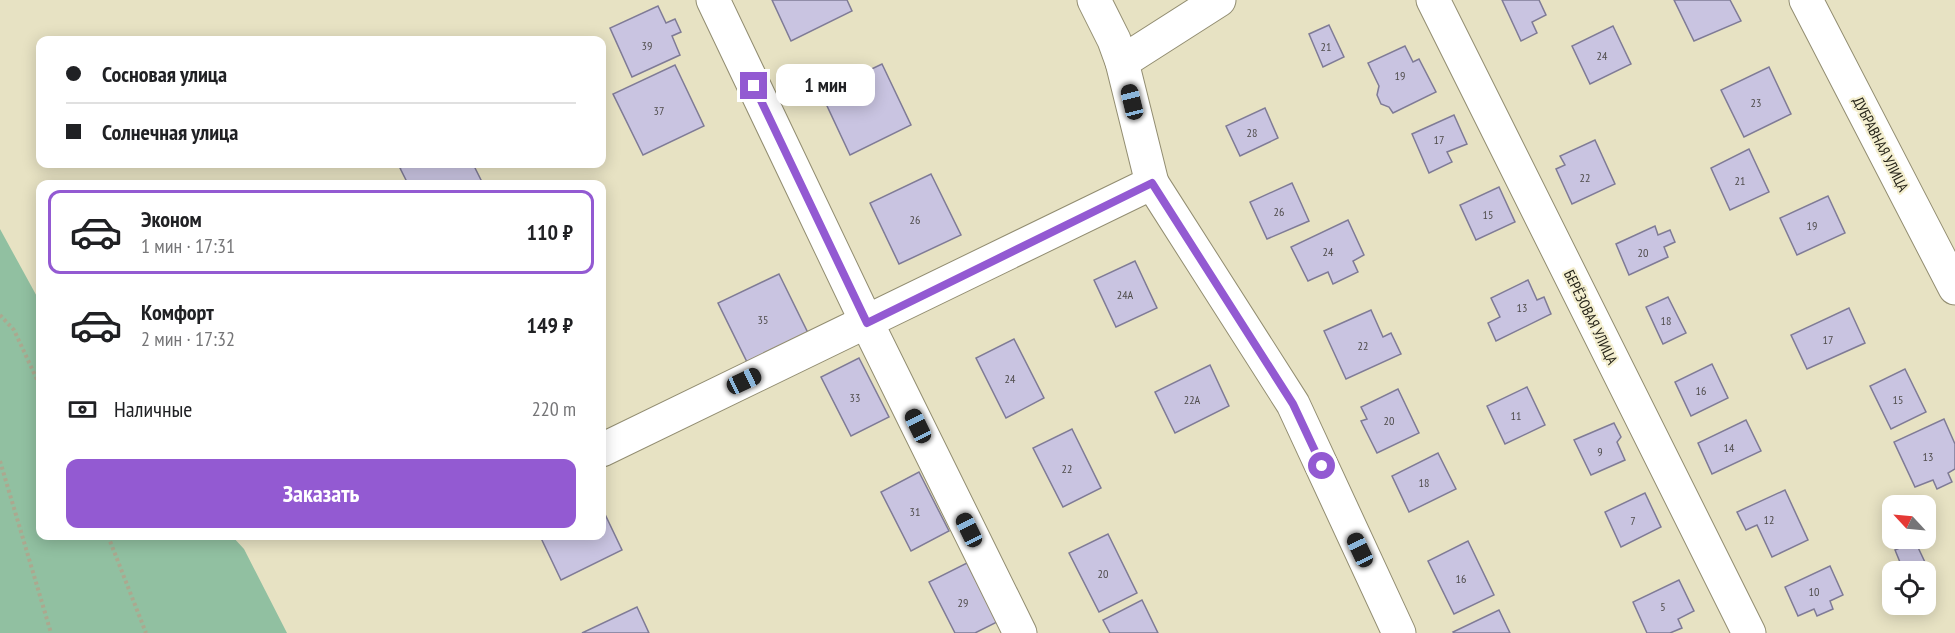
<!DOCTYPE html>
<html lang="ru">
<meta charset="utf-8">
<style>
:root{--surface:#fff;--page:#f2f2f2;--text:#202124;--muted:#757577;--line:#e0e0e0;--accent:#935ad2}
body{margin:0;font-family:"PT Sans Narrow",sans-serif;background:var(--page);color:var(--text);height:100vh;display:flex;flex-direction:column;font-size:22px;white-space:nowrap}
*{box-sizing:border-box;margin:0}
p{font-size:20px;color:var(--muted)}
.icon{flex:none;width:33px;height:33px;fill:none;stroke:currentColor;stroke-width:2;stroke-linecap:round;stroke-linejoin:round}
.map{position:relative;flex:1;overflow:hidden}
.details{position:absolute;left:36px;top:180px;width:570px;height:360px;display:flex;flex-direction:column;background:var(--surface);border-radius:12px;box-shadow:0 3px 15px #0003}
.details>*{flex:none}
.banner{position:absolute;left:36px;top:36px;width:570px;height:132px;border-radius:12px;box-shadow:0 3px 15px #0003;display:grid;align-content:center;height:132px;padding:0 30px;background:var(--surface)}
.needle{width:39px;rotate:296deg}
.fabs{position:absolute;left:1882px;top:495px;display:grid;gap:12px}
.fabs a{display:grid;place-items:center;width:54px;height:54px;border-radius:12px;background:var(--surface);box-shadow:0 3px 15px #0003;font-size:30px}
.end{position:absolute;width:27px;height:27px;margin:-14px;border:8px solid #935ad2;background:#fff;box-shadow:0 0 0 3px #fff}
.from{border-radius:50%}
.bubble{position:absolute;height:42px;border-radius:12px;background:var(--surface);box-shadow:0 3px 15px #0003;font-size:20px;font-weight:700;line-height:42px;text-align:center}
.car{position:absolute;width:18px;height:36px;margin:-18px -9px;border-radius:8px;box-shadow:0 0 4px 2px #0007;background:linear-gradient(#222 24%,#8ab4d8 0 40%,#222 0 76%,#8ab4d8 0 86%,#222 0)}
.banner b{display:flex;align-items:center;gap:21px;height:57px;font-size:22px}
.banner b+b{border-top:2px solid var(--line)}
.banner i{width:15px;height:15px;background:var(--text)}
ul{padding:10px 0 0;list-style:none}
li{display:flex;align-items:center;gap:18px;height:84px;margin:0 12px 9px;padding:0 18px;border:3px solid transparent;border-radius:12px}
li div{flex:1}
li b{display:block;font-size:22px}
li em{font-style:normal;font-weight:700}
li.active{border-color:var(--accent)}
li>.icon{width:54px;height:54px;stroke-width:1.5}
.pay{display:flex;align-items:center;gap:15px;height:66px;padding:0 30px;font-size:22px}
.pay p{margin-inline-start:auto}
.primary-button{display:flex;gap:12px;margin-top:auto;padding:12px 30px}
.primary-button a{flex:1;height:69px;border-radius:12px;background:var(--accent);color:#fff;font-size:24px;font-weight:700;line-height:69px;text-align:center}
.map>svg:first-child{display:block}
.green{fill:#91c0a1}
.building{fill:#c9c4e1;stroke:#7f7b96;stroke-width:1.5}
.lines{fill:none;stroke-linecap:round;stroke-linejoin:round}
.minor-casing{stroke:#928d71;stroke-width:35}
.path{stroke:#aca88f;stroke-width:4;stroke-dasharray:3 3;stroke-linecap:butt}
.minor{stroke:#fff;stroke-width:33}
.route{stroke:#935ad2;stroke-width:8}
.labels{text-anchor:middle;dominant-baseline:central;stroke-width:4.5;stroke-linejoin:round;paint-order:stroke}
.number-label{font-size:12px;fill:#504d4c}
.street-label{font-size:15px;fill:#27251a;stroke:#f4efd0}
</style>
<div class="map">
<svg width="1955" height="633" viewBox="0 0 1955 633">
<rect width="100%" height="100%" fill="#e7e2c3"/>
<!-- green -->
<path class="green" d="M0,229l40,73v234h192l12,13 43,84h-287z"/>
<!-- building -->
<g class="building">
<path d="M772,0h75l5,11 -61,30z"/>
<path d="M1502,0h37l7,15 -14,7 5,11 -16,8z"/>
<path d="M1674,0h56l11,21 -47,20z"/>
<path d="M658,6l8,17 9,-4 6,13 -9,4 8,19 -48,22 -22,-49z"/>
<path d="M1329,25l15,32 -21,10 -14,-33z"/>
<path d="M1613,26l18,38 -41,20 -18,-38z"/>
<path d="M1405,46l8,16 6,-3 17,33 -43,21 -4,-6 -8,-3 -4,-9 2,-9 -11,-23z"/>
<path d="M882,64l29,61 -61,30 -29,-62z"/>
<path d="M675,65l29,61 -61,29 -30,-61z"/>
<path d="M1769,67l22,47 -47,23 -23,-47z"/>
<path d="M1265,108l13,30 -38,18 -14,-30z"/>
<path d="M1454,115l13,29 -20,8 5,10 -23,11 -17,-39z"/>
<path d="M1595,140l20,44 -43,20 -16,-35 9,-4 -5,-9z"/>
<path d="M1749,149l20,43 -39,18 -19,-42z"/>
<path d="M409,164h64l10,20h-75l-8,-16z"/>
<path d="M931,174l30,61 -62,29 -29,-61z"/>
<path d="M1292,183l17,38 -42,18 -17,-37z"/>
<path d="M1499,187l16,35 -39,18 -16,-35z"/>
<path d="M1828,196l17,37 -48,22 -17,-37z"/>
<path d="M1348,220l16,35 -11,6 5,11 -25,12 -5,-12 -20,9 -17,-34z"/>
<path d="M1655,226l3,9 12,-5 5,12 -11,5 4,10 -39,18 -13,-31z"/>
<path d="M1135,261l22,47 -41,19 -22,-47z"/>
<path d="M779,274l30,61 -61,29 -30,-61z"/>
<path d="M1528,280l9,20 7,-3 7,17 -55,27 -8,-18 12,-6 -9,-19z"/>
<path d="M1668,297l18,36 -23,11 -17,-37z"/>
<path d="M1849,308l16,35 -58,26 -16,-34z"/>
<path d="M1371,310l12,27 8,-4 10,21 -55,25 -22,-48z"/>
<path d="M1014,339l30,59 -38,20 -30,-60z"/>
<path d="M859,358l30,59 -38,19 -30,-59z"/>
<path d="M1712,364l16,34 -37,18 -16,-34z"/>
<path d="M1210,365l19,41 -54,27 -20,-41z"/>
<path d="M1905,369l21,43 -35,17 -21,-43z"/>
<path d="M1527,387l18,38 -40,19 -18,-38z"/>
<path d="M1398,389l21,44 -42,20 -16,-32 6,-2 -6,-12z"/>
<path d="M1944,419l11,25v25l-7,4 4,9 -15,7 -4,-9 -18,7 -21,-45z"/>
<path d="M1746,420l15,31 -49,23 -14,-31z"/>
<path d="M1614,423l7,14 -4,5 8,18 -34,15 -17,-35z"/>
<path d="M1072,429l29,59 -38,19 -30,-59z"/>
<path d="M1438,453l18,36 -47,23 -17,-36z"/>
<path d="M919,472l30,59 -38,20 -30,-59z"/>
<path d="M1785,490l23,50 -36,17 -15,-32 -11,5 -9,-18z"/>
<path d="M1645,493l16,34 -40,20 -16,-35z"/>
<path d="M602,508l20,42 -61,30 -21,-44h62z"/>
<path d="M1108,534l29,59 -38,19 -30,-59z"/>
<path d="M1468,541l26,54 -40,19 -26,-53z"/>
<path d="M1915,541l15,32 -4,2v-3h-22l-9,-22z"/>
<path d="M967,563l30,59 -22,11h-20l-26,-51z"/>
<path d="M1830,566l13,29 -13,6 3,8 -16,7 -3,-7 -16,7 -13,-29z"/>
<path d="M1679,580l15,31 -16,8 4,9 -12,5h-23l-14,-31z"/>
<path d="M1142,600l16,33h-48l-7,-13z"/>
<path d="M637,607l12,26h-67z"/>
<path d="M1499,610l11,23h-56l-1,-1z"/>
</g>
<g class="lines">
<!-- minor casing -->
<g class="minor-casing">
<g id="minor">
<path d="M713,0l154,323 153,310"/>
<path d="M1094,0l20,40 8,22"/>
<path d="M1433,0l316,633"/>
<path d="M1806,0l149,288"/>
<path d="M1152,183l141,221 106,229"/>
<path d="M602,450l550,-267 -30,-121 97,-62"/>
</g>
</g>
<!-- path -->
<g class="path">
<path d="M0,315l14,15 26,56"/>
<path d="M0,461l51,172"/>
<path d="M108,536l38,97"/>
</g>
<!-- minor -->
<use href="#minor" class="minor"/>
</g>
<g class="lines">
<!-- route -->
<path class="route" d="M754,86l113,237 285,-140 141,221 29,62"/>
</g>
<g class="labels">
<!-- number labels -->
<g class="number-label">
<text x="647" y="45">39</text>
<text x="1326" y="46">21</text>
<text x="1602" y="55">24</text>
<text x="1400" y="75">19</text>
<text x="1756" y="102">23</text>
<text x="659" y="110">37</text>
<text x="1252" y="132">28</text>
<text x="1439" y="139">17</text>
<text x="1585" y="177">22</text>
<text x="1740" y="180">21</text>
<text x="1279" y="211">26</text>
<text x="1488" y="214">15</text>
<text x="915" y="219">26</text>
<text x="1812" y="225">19</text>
<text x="1328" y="251">24</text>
<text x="1643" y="252">20</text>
<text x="1125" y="294">24А</text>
<text x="1522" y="307">13</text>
<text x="763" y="319">35</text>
<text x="1666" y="320">18</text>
<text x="1828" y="339">17</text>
<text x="1363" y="345">22</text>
<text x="1010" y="378">24</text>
<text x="1701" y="390">16</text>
<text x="855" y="397">33</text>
<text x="1192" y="399">22А</text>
<text x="1898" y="399">15</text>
<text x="1516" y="415">11</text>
<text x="1389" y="420">20</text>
<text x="1729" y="447">14</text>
<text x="1600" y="451">9</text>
<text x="1928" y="456">13</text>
<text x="1067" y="468">22</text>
<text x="1424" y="482">18</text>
<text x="915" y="511">31</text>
<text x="1769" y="519">12</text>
<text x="1633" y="520">7</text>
<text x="1103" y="573">20</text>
<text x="1461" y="578">16</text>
<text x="1814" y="591">10</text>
<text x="963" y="602">29</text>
<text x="1663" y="606">5</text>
</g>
<!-- street labels -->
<g class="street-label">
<text transform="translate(1881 144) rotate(63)">ДУБРАВНАЯ УЛИЦА</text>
<text transform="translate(1591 317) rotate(64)">БЕРЁЗОВАЯ УЛИЦА</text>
</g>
</g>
</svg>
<div class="fabs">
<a><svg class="needle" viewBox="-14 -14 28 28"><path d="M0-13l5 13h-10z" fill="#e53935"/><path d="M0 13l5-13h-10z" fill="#757577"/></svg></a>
<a><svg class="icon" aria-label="locate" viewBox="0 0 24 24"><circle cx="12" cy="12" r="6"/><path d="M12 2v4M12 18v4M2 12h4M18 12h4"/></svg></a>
</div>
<i class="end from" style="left:1322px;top:466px"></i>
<i class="end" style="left:754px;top:86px"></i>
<div class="bubble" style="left:776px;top:64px;width:99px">1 мин</div>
<i class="car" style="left:1132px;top:102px;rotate:346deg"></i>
<i class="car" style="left:744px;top:381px;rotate:65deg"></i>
<i class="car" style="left:918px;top:426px;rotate:334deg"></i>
<i class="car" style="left:969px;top:530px;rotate:334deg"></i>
<i class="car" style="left:1360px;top:550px;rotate:335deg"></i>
<div class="banner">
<b><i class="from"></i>Сосновая улица</b>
<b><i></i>Солнечная улица</b>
</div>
<section class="details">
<ul>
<li class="active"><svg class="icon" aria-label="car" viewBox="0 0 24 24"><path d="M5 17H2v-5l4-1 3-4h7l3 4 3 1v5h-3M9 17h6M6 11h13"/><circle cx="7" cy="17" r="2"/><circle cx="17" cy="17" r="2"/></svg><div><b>Эконом</b><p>1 мин · 17:31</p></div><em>110 ₽</em></li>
<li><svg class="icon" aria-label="car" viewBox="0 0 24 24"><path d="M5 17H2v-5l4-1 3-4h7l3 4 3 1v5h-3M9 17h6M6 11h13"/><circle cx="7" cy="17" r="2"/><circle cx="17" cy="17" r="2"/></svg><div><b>Комфорт</b><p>2 мин · 17:32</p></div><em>149 ₽</em></li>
</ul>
<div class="pay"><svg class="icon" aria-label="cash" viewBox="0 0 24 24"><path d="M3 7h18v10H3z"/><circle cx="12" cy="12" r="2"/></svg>Наличные<p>220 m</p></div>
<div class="primary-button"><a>Заказать</a></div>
</section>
</div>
